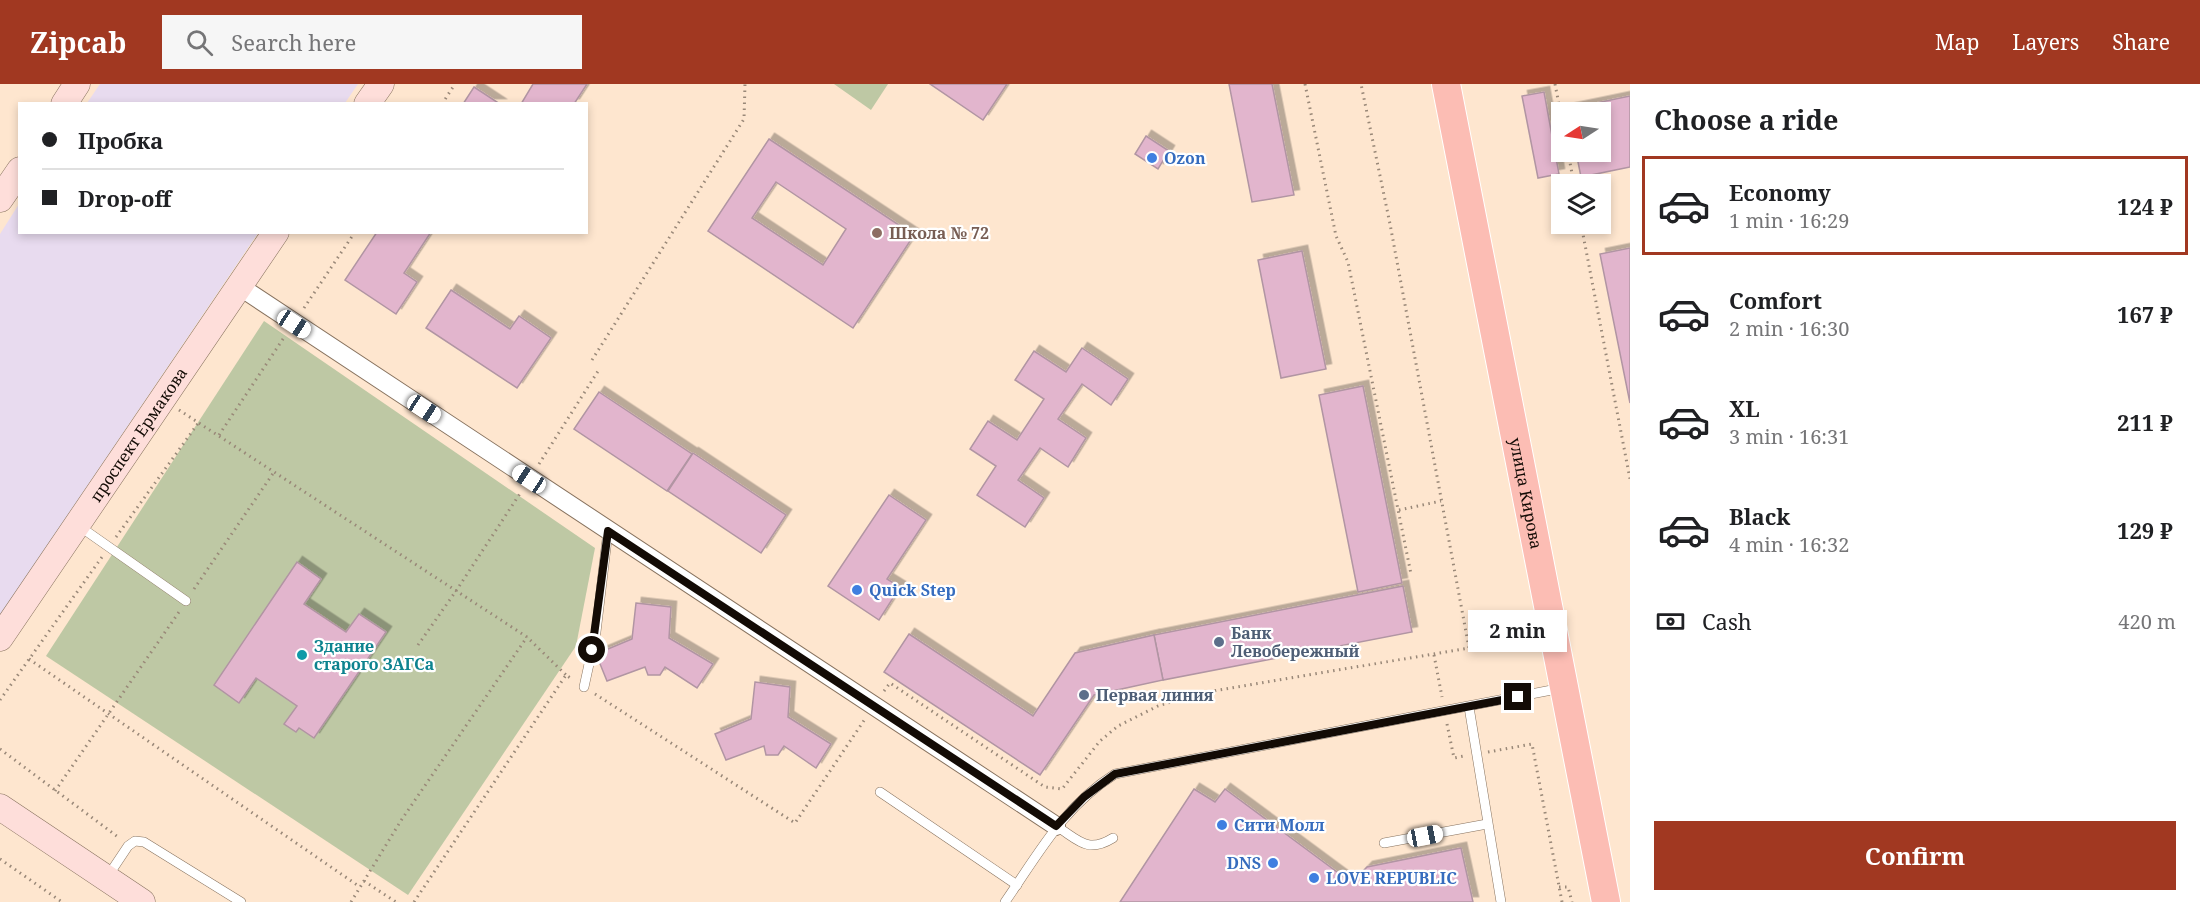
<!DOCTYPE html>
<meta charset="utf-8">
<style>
:root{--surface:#fff;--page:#f6f6f6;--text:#202124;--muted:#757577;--line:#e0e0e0;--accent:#a13821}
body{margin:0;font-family:"Noto Serif",serif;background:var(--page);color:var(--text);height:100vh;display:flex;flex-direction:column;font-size:22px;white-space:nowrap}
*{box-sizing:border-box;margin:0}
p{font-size:20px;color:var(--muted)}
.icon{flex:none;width:33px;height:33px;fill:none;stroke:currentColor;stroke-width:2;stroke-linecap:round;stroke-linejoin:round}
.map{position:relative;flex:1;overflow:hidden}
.panel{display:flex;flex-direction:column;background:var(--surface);width:570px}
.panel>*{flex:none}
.banner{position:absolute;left:18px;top:18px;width:570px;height:132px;border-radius:0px;box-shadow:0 3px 9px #0003;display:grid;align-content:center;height:132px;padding:0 24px;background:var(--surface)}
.needle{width:39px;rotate:258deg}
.buttons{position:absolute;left:1551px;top:18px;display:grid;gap:12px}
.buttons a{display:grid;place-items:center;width:60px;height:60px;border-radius:0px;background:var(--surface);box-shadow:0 3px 9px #0003;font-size:30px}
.end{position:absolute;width:27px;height:27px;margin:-14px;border:8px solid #130b05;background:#fff;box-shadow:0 0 0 3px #fff}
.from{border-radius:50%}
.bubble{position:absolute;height:42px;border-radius:0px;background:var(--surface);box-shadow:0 3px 9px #0003;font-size:20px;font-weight:700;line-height:42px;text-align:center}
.car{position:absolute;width:18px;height:36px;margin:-18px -9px;border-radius:8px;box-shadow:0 0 4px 2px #0007;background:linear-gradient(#fff 24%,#345 0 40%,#fff 0 76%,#345 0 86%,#fff 0)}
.banner b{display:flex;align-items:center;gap:21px;height:57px;font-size:22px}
.banner b+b{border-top:2px solid var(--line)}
.banner i{width:15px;height:15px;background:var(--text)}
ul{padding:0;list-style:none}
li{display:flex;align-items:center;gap:18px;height:99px;margin:0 12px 9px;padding:0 12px;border:3px solid transparent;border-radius:0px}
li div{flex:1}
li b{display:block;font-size:22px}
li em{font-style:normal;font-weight:700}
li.active{border-color:var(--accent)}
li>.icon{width:54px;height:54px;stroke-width:1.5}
h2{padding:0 24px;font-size:27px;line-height:72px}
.pay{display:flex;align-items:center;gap:15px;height:66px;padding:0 24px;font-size:22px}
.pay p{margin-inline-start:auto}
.action{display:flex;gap:12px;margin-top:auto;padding:12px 24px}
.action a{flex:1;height:69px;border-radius:0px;background:var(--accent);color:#fff;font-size:24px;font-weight:700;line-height:69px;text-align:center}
header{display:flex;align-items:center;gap:36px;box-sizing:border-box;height:84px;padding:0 30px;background:var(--accent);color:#fff}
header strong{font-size:28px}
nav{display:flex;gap:33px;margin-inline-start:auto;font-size:21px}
.search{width:420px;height:54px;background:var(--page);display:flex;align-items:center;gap:15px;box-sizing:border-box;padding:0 21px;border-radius:0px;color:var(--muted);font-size:22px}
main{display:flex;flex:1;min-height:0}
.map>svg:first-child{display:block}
.commercial{fill:#e8dbef}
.green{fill:#bec8a4}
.building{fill:#e2b5cd;stroke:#b195a3;stroke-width:1.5;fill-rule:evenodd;filter:url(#shadow)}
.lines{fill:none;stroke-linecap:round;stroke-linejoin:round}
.lane-casing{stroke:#87725e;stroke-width:10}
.street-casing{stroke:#87725e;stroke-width:20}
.secondary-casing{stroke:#87725e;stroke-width:27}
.primary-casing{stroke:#fff;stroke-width:30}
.path{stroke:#998878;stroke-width:3;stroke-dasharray:1.5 4.5;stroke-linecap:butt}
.lane{stroke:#fff;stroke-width:9}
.street{stroke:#fff;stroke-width:18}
.secondary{stroke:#fededa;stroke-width:26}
.primary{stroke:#fcbdb4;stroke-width:28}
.route{stroke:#130b05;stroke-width:8}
.shop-dot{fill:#3f7fe0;stroke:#fff;stroke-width:2}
.education-dot{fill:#8d6e63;stroke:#fff;stroke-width:2}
.service-dot{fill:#5c6f8a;stroke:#fff;stroke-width:2}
.culture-dot{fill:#0f9aa8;stroke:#fff;stroke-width:2}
.labels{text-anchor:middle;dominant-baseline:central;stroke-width:4.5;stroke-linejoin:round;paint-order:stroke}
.shop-label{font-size:16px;font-weight:bold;fill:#366cbe;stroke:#fff;text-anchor:start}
.education-label{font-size:16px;font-weight:bold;fill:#785e54;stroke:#fff;text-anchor:start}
.street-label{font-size:16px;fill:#130b05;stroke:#fff}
.service-label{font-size:16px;font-weight:bold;fill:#4e5e75;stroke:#fff;text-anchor:start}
.culture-label{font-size:16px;font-weight:bold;fill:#0d838f;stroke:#fff;text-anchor:start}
</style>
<header>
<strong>Zipcab</strong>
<div class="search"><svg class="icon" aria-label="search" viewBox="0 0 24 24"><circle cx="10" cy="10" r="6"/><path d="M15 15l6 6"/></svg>Search here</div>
<nav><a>Map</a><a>Layers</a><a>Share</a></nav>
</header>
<main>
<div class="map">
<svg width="1630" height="818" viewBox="0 0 1630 818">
<defs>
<filter id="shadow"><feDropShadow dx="5.5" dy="-5.5" stdDeviation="0" flood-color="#0004"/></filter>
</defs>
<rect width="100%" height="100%" fill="#fee6cf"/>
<!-- commercial -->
<g class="commercial">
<path d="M100,0h258l-13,19h-258z"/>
<path d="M19,120l1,28 238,1 -258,382v-381z"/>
</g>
<!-- green -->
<g class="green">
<path d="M834,0h54l-17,26z"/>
<path d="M264,237l331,227 -19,98 -168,249 -362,-239z"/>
</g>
<!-- building -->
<g class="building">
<path d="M533,0h54l-13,20h-53z"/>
<path d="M930,0h77l-24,36z"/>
<path d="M1229,0h43l22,111 -42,7z"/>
<path d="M474,3l26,17h-37z"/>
<path d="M1544,8l15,82 -21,4 -16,-82z"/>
<path d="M1630,12v71l-49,10 -5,-25h24v-40h-32l-1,-3z"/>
<path d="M1146,52l23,15 -11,18 -23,-15z"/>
<path d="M769,55l145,96 -61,93 -145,-97zM776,98l70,47 -23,36 -71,-47z"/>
<path d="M377,148h54l-27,41 13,9 -21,32 -51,-34z"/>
<path d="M1630,164v155l-30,-149z"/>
<path d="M1302,167l24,118 -45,9 -23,-118z"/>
<path d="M451,206l59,39 9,-13 32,22 -34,50 -91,-60z"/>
<path d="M1082,264l46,31 -17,26 -29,-21 -24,35 28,19 -18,29 -28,-19 -22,32 26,18 -19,29 -48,-32 19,-29 -26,-17 18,-28 29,19 27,-41 -29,-19 19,-29 32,21z"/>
<path d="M1363,302l39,197 -44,9 -39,-197z"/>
<path d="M599,308l93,62 -25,37 -93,-62z"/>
<path d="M693,369l93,62 -25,38 -93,-62z"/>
<path d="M889,411l37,25 -39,59 13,8 -21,33 -51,-34z"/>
<path d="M297,478l24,17 -17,25 42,28 13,-18 27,18 -72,106 -15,-10 -3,4 -12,-8 13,-18 -41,-28 -17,25 -25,-18z"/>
<path d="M1403,502l9,46 -249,48 -9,-45z"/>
<path d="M636,519l35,4 -2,31 44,26 -16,24 -32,-21 -5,8h-12l-3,-8 -38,14 -11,-27 36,-15z"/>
<path d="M909,550l124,82 42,-63 79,-18 9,45 -69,15 -54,80 -156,-103z"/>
<path d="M755,598l35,5 -2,30 43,27 -15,24 -32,-22 -6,9h-12l-2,-9 -38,14 -11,-26 36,-15z"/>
<path d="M1194,705l21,13 10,-13 127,94 15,-16 94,-19 12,54h-353z"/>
</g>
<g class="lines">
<!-- lane casing -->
<g class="lane-casing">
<g id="lane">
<path d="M79,442l107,75"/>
<path d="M584,603l12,-55 12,-101"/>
<path d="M1469,623l32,195"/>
<path d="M880,708l137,93"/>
<path d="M1056,742c23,14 31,28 57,12"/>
<path d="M1384,759l103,-19"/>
<path d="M108,792l20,-30 7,-5 9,1 97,60"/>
<path d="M1005,818c34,-49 58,-95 110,-128l447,-86"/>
</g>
</g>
<!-- street casing -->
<g class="street-casing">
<path id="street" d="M239,202l817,540"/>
</g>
<!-- secondary casing -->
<g class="secondary-casing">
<g id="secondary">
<path d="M64,20l13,-20"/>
<path d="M367,20l14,-20"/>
<path d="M0,115l20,-29"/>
<path id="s1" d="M0,554l276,-406"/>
<path d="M0,723l142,95"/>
</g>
</g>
<!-- primary casing -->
<g class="primary-casing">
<g id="primary">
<path id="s2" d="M1446,0l160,818"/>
</g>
</g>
<!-- path -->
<g class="path">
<path d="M1305,0l31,152 12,26 63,312"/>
<path d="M1555,0l7,36"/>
<path d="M442,20l13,-20"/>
<path d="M1568,68l6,32"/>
<path d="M1581,140l49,255"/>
<path d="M304,224l51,-76"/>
<path d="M592,276l152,-241 1,-35"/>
<path d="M179,326l348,227 39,38"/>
<path d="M219,351l66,-99"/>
<path d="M539,380l61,-96"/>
<path d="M1399,426l42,-9"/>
<path d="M116,453l83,-115"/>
<path d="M194,505l80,-117"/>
<path d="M418,561l38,-54 65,-99"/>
<path d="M1434,571l8,42"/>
<path d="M29,575l331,228"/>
<path d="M884,607l6,-8 155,104 17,2 38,-48 18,-15 40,-20 43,-13 268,-45 -79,-424 -29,-140"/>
<path d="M595,610l200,129 70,-104"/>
<path d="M0,616l102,-143"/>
<path d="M1447,640l7,34 10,-2"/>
<path d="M0,665l118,88"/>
<path d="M1488,668l44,-8 30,158"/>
<path d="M55,707l124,-179"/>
<path d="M0,775l62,43"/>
<path d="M364,797l32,21"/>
<path d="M1559,803h9l4,15"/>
<path d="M351,818l51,-83 125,-182"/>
<path d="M414,818l152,-227 6,4"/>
</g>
<!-- lane -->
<use href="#lane" class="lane"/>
<!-- street -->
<use href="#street" class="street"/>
<!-- secondary -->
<use href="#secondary" class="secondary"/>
<!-- primary -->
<use href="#primary" class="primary"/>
</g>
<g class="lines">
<!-- route -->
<path class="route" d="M592,566l16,-119 448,295 28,-29 31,-23 403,-77"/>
</g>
<!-- markers -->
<g class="shop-dot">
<circle cx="1152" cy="74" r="6"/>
<circle cx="857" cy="506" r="6"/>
<circle cx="1222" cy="741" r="6"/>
<circle cx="1273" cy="779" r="6"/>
<circle cx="1314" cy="794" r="6"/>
</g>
<circle class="education-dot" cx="877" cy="149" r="6"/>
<g class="service-dot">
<circle cx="1219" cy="558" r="6"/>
<circle cx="1084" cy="611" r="6"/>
</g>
<circle class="culture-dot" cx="302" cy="571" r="6"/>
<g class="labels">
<!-- shop labels -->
<g class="shop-label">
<text x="1164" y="74">Ozon</text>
<text x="869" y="506">Quick Step</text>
<text x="1234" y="741">Сити Молл</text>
<text x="1261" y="779" text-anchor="end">DNS</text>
<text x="1326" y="794">LOVE REPUBLIC</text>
</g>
<!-- education labels -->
<g class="education-label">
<text x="889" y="149">Школа № 72</text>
</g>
<!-- street labels -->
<g class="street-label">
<text stroke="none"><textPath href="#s1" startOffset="246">проспект Ермакова</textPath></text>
<text stroke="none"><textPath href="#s2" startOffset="417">улица Кирова</textPath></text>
</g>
<!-- service labels -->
<g class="service-label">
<text x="1231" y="549">Банк<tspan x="1231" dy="18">Левобережный</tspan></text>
<text x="1096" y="611">Первая линия</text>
</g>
<!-- culture labels -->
<g class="culture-label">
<text x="314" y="562">Здание<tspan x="314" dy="18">старого ЗАГСа</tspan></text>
</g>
</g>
</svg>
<div class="buttons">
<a><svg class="needle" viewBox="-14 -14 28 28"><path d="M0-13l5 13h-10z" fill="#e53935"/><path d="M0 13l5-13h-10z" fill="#757577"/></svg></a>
<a><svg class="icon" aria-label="layers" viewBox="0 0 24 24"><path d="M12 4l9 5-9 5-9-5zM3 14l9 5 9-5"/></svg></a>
</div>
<i class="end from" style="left:592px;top:566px"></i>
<i class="end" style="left:1518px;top:613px"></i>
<div class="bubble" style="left:1468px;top:526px;width:99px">2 min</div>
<i class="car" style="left:294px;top:240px;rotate:123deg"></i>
<i class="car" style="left:424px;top:325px;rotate:123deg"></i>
<i class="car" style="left:529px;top:395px;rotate:303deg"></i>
<i class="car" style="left:1425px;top:752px;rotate:79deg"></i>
<div class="banner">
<b><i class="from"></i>Пробка</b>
<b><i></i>Drop-off</b>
</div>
</div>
<section class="panel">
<h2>Choose a ride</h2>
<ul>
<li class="active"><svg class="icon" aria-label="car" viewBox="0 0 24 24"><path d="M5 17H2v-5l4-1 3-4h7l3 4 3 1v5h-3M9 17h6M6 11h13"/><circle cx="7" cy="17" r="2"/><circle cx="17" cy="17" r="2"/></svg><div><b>Economy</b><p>1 min · 16:29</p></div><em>124 ₽</em></li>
<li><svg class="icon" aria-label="car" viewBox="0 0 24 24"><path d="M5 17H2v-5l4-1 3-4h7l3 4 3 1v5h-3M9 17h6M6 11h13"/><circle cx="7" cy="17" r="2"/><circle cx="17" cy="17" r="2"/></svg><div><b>Comfort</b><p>2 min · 16:30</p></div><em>167 ₽</em></li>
<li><svg class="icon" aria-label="car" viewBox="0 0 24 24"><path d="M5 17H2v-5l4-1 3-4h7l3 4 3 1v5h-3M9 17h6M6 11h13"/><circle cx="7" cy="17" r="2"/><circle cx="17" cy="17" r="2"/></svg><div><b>XL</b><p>3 min · 16:31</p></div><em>211 ₽</em></li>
<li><svg class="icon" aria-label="car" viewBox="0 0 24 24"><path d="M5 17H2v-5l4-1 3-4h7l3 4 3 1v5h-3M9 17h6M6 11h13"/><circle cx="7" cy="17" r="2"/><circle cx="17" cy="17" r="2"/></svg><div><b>Black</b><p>4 min · 16:32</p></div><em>129 ₽</em></li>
</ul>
<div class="pay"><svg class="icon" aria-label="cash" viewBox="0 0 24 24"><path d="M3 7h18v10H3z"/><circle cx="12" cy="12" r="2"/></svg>Cash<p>420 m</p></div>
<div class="action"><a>Confirm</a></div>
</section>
</main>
